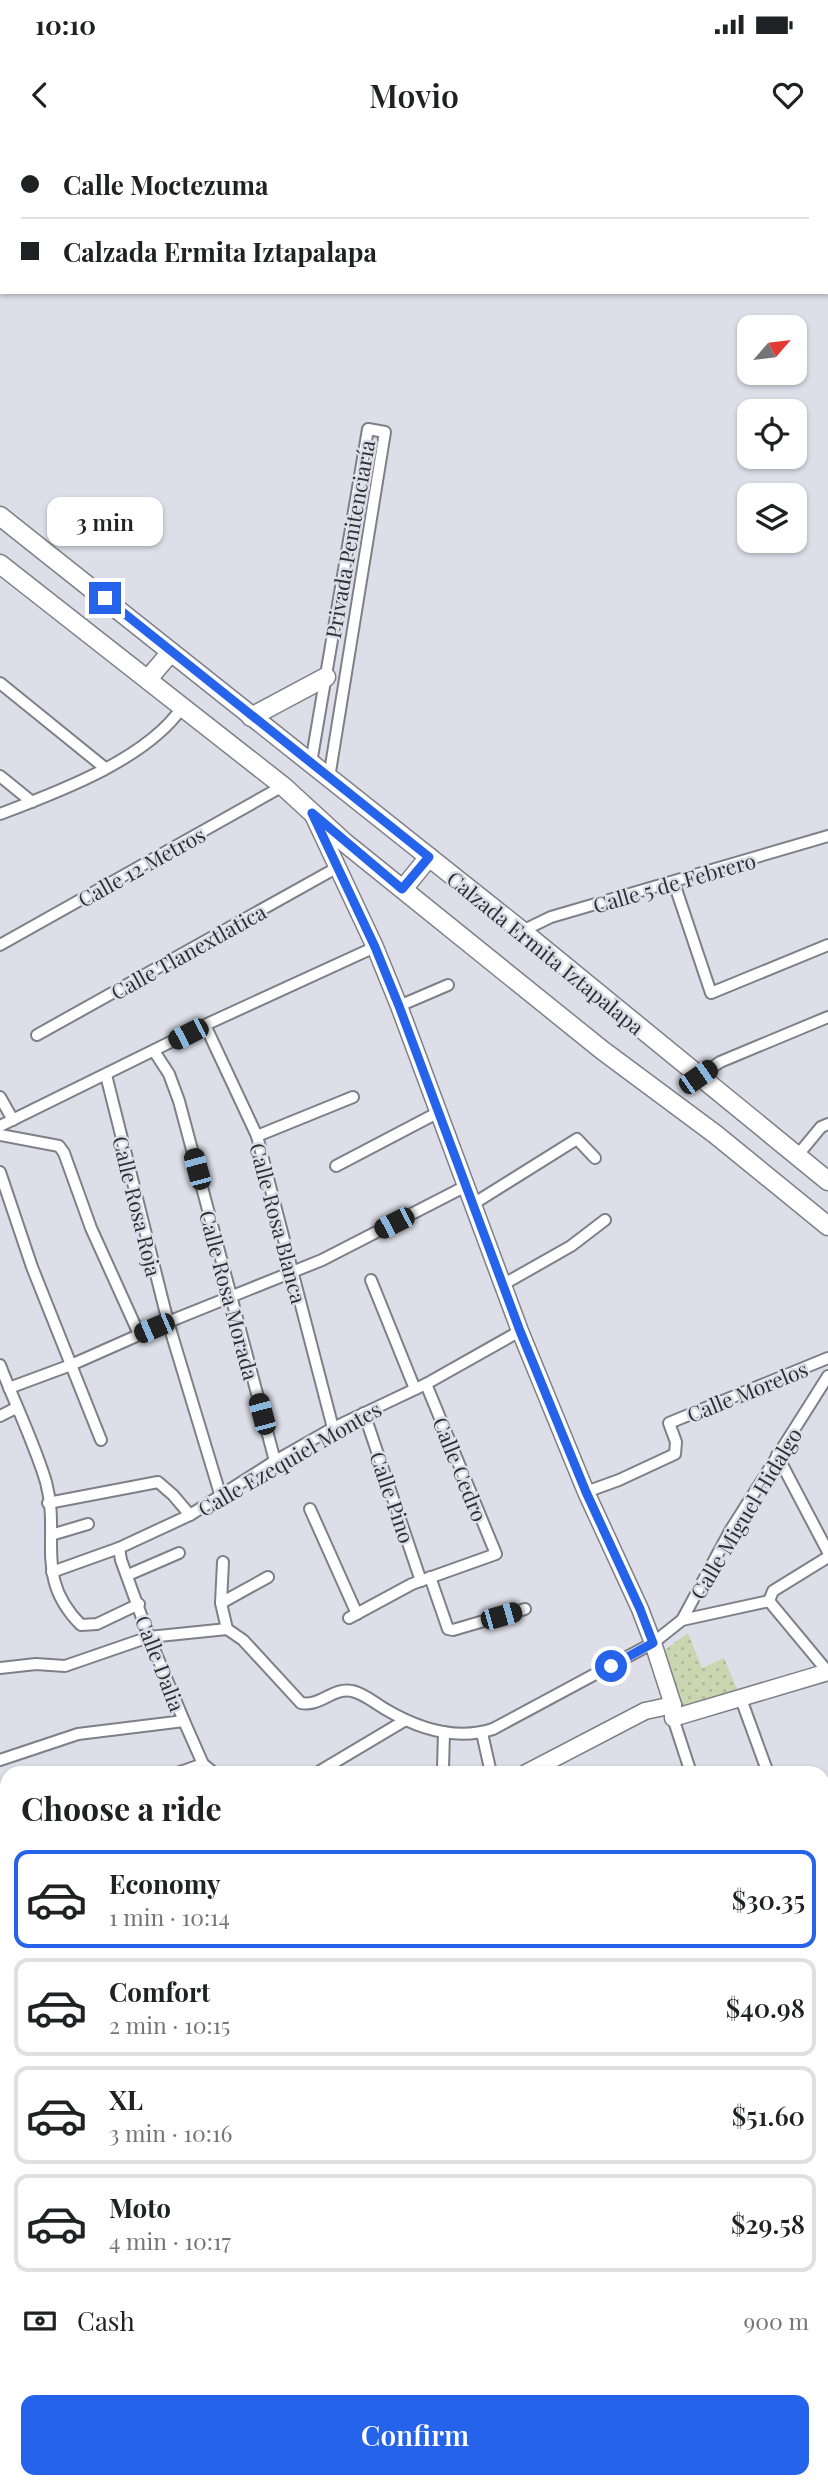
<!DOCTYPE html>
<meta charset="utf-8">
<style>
:root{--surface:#fff;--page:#f6f6f6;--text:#202124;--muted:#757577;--line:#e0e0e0;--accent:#2563eb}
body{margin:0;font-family:"Playfair Display",serif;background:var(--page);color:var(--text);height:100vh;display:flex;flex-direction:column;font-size:26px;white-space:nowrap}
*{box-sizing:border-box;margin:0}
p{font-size:23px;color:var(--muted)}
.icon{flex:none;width:38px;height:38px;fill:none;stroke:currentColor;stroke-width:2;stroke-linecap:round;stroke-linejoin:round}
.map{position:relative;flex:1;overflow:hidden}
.details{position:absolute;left:0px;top:1626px;width:830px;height:723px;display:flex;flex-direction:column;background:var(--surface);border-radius:21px 21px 0 0;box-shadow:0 2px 5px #0004}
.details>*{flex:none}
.top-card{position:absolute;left:0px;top:0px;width:830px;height:154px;box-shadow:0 2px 5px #0004;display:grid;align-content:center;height:154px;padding:0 21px;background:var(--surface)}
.needle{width:46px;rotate:62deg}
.controls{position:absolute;left:737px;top:175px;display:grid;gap:14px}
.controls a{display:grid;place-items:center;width:70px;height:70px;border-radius:14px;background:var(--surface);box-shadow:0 2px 5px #0004;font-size:35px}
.end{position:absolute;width:32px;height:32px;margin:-16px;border:9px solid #2563eb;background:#fff;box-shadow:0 0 0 4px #fff}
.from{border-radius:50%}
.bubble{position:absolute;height:49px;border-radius:14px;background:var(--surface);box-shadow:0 2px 5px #0004;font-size:23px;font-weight:600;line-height:49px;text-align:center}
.car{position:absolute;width:21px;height:42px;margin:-21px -10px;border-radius:9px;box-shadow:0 0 5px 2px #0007;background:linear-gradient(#222 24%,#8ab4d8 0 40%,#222 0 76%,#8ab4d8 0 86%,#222 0)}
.top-card b{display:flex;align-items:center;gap:24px;height:66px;font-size:26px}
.top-card b+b{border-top:2px solid var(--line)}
.top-card i{width:18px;height:18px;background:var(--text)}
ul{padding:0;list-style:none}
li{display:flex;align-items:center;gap:21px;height:98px;margin:0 14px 10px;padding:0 7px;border:4px solid var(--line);border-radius:14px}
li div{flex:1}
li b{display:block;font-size:26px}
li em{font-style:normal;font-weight:600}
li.selected{border-color:var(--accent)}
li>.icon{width:63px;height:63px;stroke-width:1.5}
h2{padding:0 21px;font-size:32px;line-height:84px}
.pay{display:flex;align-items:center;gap:18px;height:77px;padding:0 21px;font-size:26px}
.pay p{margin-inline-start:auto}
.button{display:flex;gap:14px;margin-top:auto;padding:14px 21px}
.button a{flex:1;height:80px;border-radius:14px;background:var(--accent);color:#fff;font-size:28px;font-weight:600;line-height:80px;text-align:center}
.status{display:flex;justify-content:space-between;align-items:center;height:49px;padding:0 35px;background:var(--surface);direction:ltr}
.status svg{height:19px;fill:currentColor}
header{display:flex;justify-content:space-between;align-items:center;height:91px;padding:0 21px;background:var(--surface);font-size:32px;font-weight:600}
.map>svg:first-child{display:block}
.cemetery{fill:url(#cemetery-stones)}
.park{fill:url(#park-dots)}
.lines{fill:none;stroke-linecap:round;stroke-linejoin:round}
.street-casing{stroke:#7f7f89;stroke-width:14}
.secondary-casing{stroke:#7f7f89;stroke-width:19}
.primary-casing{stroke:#7f7f89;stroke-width:21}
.street{stroke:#fff;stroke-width:10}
.secondary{stroke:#fff;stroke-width:16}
.primary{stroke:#fff;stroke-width:18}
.route{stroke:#2563eb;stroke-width:9}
.labels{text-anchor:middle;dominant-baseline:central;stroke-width:5;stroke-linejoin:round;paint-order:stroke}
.street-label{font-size:21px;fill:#2f2f33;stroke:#dedee9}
</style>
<div class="status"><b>10:10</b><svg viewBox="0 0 49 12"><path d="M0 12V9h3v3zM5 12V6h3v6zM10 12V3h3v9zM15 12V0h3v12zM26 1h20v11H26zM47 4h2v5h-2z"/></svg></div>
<header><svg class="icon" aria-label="back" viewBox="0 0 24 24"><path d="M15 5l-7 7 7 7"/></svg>Movio<svg class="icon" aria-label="heart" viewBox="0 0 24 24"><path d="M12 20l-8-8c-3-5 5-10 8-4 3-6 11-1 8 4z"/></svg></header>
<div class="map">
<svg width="828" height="2348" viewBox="0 0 828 2348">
<defs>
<pattern id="cemetery-stones" width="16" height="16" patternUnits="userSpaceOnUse" patternTransform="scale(1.75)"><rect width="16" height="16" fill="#c9d6af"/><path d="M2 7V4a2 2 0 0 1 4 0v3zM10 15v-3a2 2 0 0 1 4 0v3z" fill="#adb897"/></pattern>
<pattern id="park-dots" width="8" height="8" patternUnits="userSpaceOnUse" patternTransform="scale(1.75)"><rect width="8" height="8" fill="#c9d6af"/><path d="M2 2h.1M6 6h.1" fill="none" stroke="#adb897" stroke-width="1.8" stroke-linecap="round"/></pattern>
</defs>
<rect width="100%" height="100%" fill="#dedee9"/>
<!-- cemetery -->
<path class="cemetery" d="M823,1735l5,10v132l-5,4z"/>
<!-- park -->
<g class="park">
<path d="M688,1493l14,35 22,-10 15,36 -51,17 -6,-6 -20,-53z"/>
<path d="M0,2159l7,24v92l-7,-25z"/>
</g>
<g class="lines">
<!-- street casing -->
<g class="street-casing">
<g id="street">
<path d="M0,543l105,85"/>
<path d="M311,623l57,-334 17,3 -56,346"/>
<path d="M0,636l32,26"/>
<path d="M0,674c58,-22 148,-55 183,-108"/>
<path d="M674,743l37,110 117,-48"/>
<path d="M522,791l29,-14 277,-81"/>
<path d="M0,805l283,-159"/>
<path d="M399,866l49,-21"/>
<path d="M205,885l52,111 76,292"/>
<path d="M37,895l301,-168"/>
<path d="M154,911l15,23 10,27 96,360"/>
<path d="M106,935l62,247 53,175"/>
<path d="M698,937l22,-15 108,-45"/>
<path d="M0,957l13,23"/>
<path d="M0,986l205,-101 170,-78"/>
<path d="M0,995l59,11 5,7 27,75 48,106"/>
<path d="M257,996l96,-39"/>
<path d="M797,1016l24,-29 7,-3"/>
<path d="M336,1026l103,-54"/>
<path d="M0,1032l32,95 69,173"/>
<path d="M473,1064l104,-65 18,19"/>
<path d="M371,1140l44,109"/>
<path d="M504,1144l67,-38 34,-26"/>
<path d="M0,1225c15,39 34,77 46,117 15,56 -13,95 35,143l16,-1 42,-20"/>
<path d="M9,1248l62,-23 97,-43 154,-62 144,-74"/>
<path d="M364,1273l57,168"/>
<path d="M0,1276l16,-8"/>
<path d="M777,1315l51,97"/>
<path d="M586,1352l33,-12 56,-26 1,-12 -7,-19 159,-65"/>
<path d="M48,1363l110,-21 15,13 17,20"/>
<path d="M310,1369l47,105"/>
<path d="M51,1395l37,-11"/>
<path d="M119,1408l2,12 28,77 35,84 19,43 11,9"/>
<path d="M52,1432l67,-24 71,-33 85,-54 58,-33 93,-44 94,-53"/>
<path d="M128,1435l51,-22"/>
<path d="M430,1437l18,52 5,1 72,-21"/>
<path d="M769,1461l59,71"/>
<path d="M221,1463l2,-41"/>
<path d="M349,1478l63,-34 84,-30 -70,-170"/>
<path d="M682,1480l87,-19 4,-10 55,-34"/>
<path d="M227,1489l-6,-26 47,-26"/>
<path d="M0,1528l36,-4 29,2 84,-29 78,-8 16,11 58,63c19,4 32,-16 51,-12 11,2 23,12 33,18 32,19 71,32 108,20l160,-86 29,-23 48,-89 98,-155"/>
<path d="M741,1559l27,74"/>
<path d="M673,1578l18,55"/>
<path d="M482,1593l9,40"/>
<path d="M0,1620l78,-26 106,-13"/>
<path d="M443,1628l1,-36"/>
<path d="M320,1631l84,-50"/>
<path d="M177,1633l26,-9"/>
<path d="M822,1710l6,-1"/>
<path d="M822,1964l6,-3"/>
<path d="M822,1994l6,10"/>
<path d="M0,2043l7,-3"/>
<path d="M822,2135l6,-3"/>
<path d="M822,2231l6,13"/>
<path d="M473,2342l3,6"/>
<path d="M797,2342l3,6"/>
<path d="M215,2348l15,-6"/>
<path d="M348,2348l13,-6"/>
<path d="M434,2348l2,-6"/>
<path d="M584,2348l9,-6"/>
</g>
</g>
<!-- secondary casing -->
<g class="secondary-casing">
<g id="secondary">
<path d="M313,675l62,132 24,59 121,325 66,161 54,117 13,34 20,62v13l155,-46"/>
<path d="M526,1633l119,-62 28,-6"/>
<path d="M0,1780l7,2"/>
<path d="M0,1959l7,-5"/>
<path d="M682,2342l4,6"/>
</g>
</g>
<!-- primary casing -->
<g class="primary-casing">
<g id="primary">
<path d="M0,376l522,415 306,250"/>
<path d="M0,424l283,222 61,56 258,208 113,84 113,92"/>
<path d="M148,539l23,-27"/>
<path d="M251,577l75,-40"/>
<path d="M403,749l26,-32"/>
<path d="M0,2140l7,25"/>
<path d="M0,2279l7,24"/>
<path d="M18,2342l2,6"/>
<path d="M59,2342l2,6"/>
</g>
</g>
<!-- street -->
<use href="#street" class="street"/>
<!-- secondary -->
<use href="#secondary" class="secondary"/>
<!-- primary -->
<use href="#primary" class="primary"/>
</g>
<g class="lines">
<!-- route -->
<path class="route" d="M105,458l324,259 -27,32 -90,-76 63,134 24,59 121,325 66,161 54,117 13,34 -42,23"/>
</g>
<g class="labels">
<!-- street labels -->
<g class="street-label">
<text transform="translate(349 399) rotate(-80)">Privada Penitenciaría</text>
<text transform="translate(141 726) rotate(-29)">Calle 12 Metros</text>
<text transform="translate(674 742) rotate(-16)">Calle 5 de Febrero</text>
<text transform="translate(188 811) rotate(-29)">Calle Tlanextlatica</text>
<text transform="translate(546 812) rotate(39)">Calzada Ermita Iztapalapa</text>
<text transform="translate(138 1066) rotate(76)">Calle Rosa Roja</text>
<text transform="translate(279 1083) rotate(75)">Calle Rosa Blanca</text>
<text transform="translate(230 1155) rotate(75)">Calle Rosa Morada</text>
<text transform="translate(747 1251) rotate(-22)">Calle Morelos</text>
<text transform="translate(289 1318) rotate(-30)">Calle Ezequiel Montes</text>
<text transform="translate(461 1329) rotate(68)">Calle Cedro</text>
<text transform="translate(393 1357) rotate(71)">Calle Pino</text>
<text transform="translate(745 1373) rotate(-59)">Calle Miguel Hidalgo</text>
<text transform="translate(161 1523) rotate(69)">Calle Dalia</text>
</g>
</g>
</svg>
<div class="controls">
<a><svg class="needle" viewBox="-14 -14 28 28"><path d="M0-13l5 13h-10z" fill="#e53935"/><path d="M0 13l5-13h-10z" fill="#757577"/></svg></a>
<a><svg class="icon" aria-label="locate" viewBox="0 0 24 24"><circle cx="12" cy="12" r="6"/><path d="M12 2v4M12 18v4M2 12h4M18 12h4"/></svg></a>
<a><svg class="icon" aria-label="layers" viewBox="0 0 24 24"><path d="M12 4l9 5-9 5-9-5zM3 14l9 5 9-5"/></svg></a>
</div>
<i class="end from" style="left:611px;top:1526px"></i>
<i class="end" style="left:105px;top:458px"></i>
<div class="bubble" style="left:47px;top:357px;width:116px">3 min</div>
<i class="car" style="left:188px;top:894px;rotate:243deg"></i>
<i class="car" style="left:698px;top:937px;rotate:55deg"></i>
<i class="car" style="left:197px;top:1029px;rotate:345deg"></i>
<i class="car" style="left:394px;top:1083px;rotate:243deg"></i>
<i class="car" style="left:154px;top:1188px;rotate:247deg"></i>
<i class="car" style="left:262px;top:1274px;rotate:345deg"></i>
<i class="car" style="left:501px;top:1476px;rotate:74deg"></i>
<div class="top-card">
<b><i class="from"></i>Calle Moctezuma</b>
<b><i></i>Calzada Ermita Iztapalapa</b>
</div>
<section class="details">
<h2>Choose a ride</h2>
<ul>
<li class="selected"><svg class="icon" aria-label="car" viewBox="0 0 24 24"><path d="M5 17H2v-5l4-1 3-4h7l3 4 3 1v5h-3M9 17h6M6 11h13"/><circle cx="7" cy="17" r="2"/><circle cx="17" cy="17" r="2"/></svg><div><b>Economy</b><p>1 min · 10:14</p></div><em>$30.35</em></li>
<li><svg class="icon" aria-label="car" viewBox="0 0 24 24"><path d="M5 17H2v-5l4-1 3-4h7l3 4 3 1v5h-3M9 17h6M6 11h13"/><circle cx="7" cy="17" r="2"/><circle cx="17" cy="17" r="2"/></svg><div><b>Comfort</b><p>2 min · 10:15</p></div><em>$40.98</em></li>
<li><svg class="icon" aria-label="car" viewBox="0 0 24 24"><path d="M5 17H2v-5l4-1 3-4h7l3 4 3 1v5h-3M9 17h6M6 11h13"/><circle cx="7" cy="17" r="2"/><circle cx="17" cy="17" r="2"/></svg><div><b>XL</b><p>3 min · 10:16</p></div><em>$51.60</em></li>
<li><svg class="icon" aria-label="car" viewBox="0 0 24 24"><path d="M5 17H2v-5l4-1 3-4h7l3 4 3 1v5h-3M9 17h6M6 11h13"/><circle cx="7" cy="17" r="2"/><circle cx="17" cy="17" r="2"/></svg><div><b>Moto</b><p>4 min · 10:17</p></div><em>$29.58</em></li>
</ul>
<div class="pay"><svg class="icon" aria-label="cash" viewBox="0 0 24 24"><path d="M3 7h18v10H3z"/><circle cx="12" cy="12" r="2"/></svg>Cash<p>900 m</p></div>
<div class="button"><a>Confirm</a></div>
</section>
</div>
